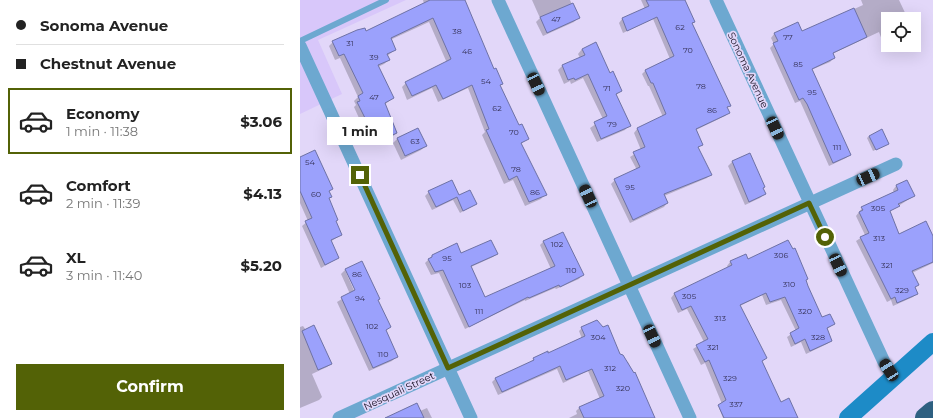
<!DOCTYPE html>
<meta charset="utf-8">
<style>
:root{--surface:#fff;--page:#f2f2f2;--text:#222;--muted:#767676;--line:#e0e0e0;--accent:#536206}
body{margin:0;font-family:Montserrat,sans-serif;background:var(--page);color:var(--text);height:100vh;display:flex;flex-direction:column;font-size:15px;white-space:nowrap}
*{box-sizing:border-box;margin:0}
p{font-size:13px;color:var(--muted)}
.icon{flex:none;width:22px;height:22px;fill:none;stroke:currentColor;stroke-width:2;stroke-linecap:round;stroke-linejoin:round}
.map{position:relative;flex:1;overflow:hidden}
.drawer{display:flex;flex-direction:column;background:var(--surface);width:300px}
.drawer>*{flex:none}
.top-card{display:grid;align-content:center;height:88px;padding:0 16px;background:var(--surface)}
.fabs{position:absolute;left:581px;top:12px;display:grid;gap:8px}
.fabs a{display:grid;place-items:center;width:40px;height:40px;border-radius:0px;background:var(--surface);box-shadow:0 4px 16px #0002;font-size:20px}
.end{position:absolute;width:18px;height:18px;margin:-9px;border:5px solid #536206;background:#fff;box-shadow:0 0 0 2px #fff}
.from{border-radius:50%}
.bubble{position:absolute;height:28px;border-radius:0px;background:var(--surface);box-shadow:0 4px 16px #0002;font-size:13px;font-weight:700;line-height:28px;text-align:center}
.car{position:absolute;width:12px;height:24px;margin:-12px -6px;border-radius:5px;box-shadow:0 0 3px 1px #0007;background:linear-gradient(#222 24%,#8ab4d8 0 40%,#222 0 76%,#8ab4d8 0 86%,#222 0)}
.top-card b{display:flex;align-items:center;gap:14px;height:38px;font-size:15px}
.top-card b+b{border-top:1px solid var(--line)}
.top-card i{width:10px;height:10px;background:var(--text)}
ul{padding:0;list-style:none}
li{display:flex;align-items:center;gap:12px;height:66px;margin:0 8px 6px;padding:0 8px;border:2px solid transparent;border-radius:0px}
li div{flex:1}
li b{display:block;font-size:15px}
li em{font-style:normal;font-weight:700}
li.on{border-color:var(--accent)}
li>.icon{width:36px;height:36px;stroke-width:1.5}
.action{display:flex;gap:8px;margin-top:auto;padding:8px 16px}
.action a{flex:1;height:46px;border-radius:0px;background:var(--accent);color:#fff;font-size:16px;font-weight:700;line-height:46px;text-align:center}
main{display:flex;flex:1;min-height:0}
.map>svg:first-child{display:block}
.built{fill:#d8c7fa}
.shadow{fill:#0003}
.building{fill:#9ba1fc;stroke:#6e72a5}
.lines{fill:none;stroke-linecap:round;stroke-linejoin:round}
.service{stroke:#6da8d0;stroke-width:6}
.minor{stroke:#6da8d0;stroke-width:13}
.secondary{stroke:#1d8bc7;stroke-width:18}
.motorway{stroke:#2e6081;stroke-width:22}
.route{stroke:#536206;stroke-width:5}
.labels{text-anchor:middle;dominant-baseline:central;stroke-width:3.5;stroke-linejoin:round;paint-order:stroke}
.number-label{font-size:8px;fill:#363358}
.street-label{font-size:10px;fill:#150e21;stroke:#e2d7f9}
</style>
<main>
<section class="drawer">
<div class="top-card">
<b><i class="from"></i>Sonoma Avenue</b>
<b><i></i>Chestnut Avenue</b>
</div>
<ul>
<li class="on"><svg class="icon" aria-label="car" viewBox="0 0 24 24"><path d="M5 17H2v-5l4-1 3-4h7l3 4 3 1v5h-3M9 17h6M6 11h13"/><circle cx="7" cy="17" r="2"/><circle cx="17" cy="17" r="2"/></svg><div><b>Economy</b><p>1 min · 11:38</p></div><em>$3.06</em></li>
<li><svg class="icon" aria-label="car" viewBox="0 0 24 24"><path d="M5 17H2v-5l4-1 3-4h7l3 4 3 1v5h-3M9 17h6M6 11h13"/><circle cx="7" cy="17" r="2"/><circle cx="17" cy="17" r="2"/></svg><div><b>Comfort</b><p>2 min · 11:39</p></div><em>$4.13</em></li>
<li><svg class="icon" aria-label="car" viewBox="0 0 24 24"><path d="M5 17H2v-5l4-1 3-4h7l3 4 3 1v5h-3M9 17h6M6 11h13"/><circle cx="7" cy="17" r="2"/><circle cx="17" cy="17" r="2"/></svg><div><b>XL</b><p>3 min · 11:40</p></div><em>$5.20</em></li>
</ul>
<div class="action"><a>Confirm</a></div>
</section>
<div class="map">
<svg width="633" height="418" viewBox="0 0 633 418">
<rect width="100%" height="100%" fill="#e2d7f9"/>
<!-- built -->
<path class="built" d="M0,0h106l-88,40 24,54 -42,20z"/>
<!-- shadow -->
<g class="shadow">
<path d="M123,0h41l35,86 20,40 8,13 -6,5 24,50 -4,5 -16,7 -12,-26 -9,4 -22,-49 3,-3 -17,-44 -30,14 -6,-14 -25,12 -5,-13 4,-4 41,-20 -18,-41 -39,18 5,10 -8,6 2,4 -5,4 -6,3 15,31 -9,7 12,28 -4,4 -16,8 -4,-9 -4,2 -14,-31 2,-2 -2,-4 4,-4 -18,-39 -5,2 -6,-14 4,-4 33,-10 58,-28z"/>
<path d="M232,0h38l8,18 -4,4 -31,14 -7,-14 4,-4z"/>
<path d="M341,0h44l9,22 -2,2 37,81 -3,4 2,4 -3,3 -29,14 6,14 -4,4 12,26 -3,4 -43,18 3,7 -3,4 -34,16 -19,-39 4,-4 22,-10 -7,-13 11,-7 -7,-17 3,-4 26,-12 -14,-31h-1l-6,-12 4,-4 24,-11 -17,-40 -30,14 -4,-10 3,-4 23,-10z"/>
<path d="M561,0h38l9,19h-20v19l-6,2 -3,-8 -47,22 2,4 -4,4 -19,8 38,85 -3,3 -17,8 -29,-65 -5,2 -25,-55 4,-4 -3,-6 3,-4 24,-11 4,10 61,-28z"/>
<path d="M282,49l27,25 12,17 -5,4 13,30 -4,5 -28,12 -7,-14 13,-9 -20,-41 -12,6 -1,-3 -6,3 -6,-14 4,-4 18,-8 -2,-4z"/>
<path d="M118,130l8,16 -5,4 -20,10 -8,-17 4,-4z"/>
<path d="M569,136l17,9 -13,6 -6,-13z"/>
<path d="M0,158l31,31 -2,3 2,5 -3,2 9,21 -2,2 6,13 -11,7 8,16 -17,10 -19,-42 6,-5 -8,-18z"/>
<path d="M432,162l30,26 3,6 -5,4 -15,7 -17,-39z"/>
<path d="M607,181l7,15 -25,16 10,23 34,4v24l-21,10 5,12 -3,3 3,5 -4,4 -20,9 -2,-6 -4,2 -31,-61 9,-6 -9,-19 6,-8 32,-15 -1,-3 3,-4z"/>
<path d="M129,192l30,4 17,8 -16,9 -7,-13 -21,10 -7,-14z"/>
<path d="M243,242l39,33 -3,4 -23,10 -1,-1 -30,13v-1l-60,29 -26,-56 -8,2 -6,-12 7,-7 65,-2 -4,3 -22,10 14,31 66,-29 -11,-24z"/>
<path d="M445,256l2,4 58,21 17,38 12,5 -7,5 4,12 -4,3 -21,10 -5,-12 -10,5 -4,-10 9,-6 -15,-31 -15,5 -4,-10 -22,11 26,52 -5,4 19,41 15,15h-72l-4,-10 3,-4 -17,-41 -4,2 -8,-16 11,-7 -17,-33 -9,4 -7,-15 3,-4 54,-26 -1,-2 3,-4z"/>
<path d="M61,263l28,64 -3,4 10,26 -4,4 -23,10 -32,-69 13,-8 -9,-20 4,-4 11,25 2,-1 -13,-24z"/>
<path d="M3,326l28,38 -4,3 -15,7 10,23 -3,3 -19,8v-81z"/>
<path d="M282,328l38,26 6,9 2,-1 26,56h-85l8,-4 -1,-3 3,-3 21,-9 -12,-28 -25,12 -6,-14 -59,26 -6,-13 3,-3 35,-17 4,-3 14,-5 34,-15 -3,-8z"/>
<path d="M127,408l5,10h-41l29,-7z"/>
</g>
<!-- building -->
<g class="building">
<path d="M130,0h35l29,69 2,-1 7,16 -3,1 19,40 3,-1 7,15 -8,4 26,52 -18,7 -12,-26 -8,4 -23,-50 3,-1 -17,-44 -29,14 -7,-14 -24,11 -7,-14 46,-23 -18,-41 -42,20 5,12 -9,4 3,6 -12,5 16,33 -9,5 12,30 -17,8 -4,-8 -3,1 -16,-32 3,-1 -2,-5 5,-3 -19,-39 -5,2 -7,-15 25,-11 8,-2 1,3z"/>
<path d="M346,0h39l10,22 -3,1 39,83 -4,1 3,6 -34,16 7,16 -5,2 14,28 -48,19 4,9 -35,17 -19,-41 26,-12 -7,-15 12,-5 -8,-19 29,-14 -13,-31h-2l-6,-13 29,-14 -17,-39 -30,14 -5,-13 27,-12z"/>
<path d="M273,3l7,15 -33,15 -7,-16z"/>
<path d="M554,8l13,29 -34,16 2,5 -23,11 39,86 -18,8 -26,-59 -4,-6 -4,2 -26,-57 5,-2 -4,-8 24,-11 4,9z"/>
<path d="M296,42l14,31 3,-2 9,20 -6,3 15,32 -30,13 -7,-17 13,-6 -19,-42 -13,6 -1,-2 -6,2 -6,-15 23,-10 -3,-6z"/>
<path d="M118,128l9,18 -22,10 -8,-18z"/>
<path d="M582,129l7,15 -13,6 -7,-14z"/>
<path d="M15,150l18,39 -4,2 3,6 -3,1 9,22 -2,1 6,14 -11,5 8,18 -14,7 -20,-44 7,-3 -12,-27v-34z"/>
<path d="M450,153l15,34 -2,1 3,6 -17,8 -17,-41z"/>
<path d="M152,180l7,15 11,-5 7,14 -14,7 -6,-14 -21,10 -8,-16z"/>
<path d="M607,180l8,16 -17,8 2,2 -10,5 9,23 27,-13 7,15v26l-21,9 7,14 -4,2 3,7 -21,9 -2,-6 -4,2 -31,-62 9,-4 -10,-21 4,-2 -2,-3 37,-17 -2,-5z"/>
<path d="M263,232l21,43 -24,12 -1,-2 -30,13 -1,-1 -59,30 -26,-57 -8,2 -7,-13 4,-2v-2l25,-12 4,10 30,-13 7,14 -27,12 14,31 70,-31 -12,-25z"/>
<path d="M488,240l5,9 2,-1 13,31 -2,1 2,6 14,31 8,-3 5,10 -8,4 5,13 -22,10 -5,-12 -10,5 -5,-11 9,-5 -14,-31 -15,5 -4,-9 -26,12 27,53 -5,3 19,41 8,-4 9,20h-74l-6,-13 8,-5 -17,-40 -4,2 -9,-17 12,-6 -17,-33 -9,4 -8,-17 58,-28 -2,-4 16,-7 2,5z"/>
<path d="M62,261l18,38 -2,1 13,27 -5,3 12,27 -25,11 -32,-71 14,-7 -10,-21z"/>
<path d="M297,320l6,7 5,-2 12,29 3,1 11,18 1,-1 20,46h-71l-5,-11 25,-11 -12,-27 -26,11 -6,-14 -58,26 -7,-14 39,-18 -1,-2 15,-7v2l37,-17 -4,-9z"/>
<path d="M14,325l18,39 -14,6 -16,-39z"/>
<path d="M117,403l7,15h-39z"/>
</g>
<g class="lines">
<!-- service -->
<path class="service" d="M0,41l86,-41"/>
<!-- minor -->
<g class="minor">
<path d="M198,0l192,418"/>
<path d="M416,0l168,362 10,16"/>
<path d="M0,46l171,372"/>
<path d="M39,418l557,-254"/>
</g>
<!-- secondary -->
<path class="secondary" d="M548,418l85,-76"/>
<!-- motorway -->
<path class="motorway" d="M626,418l7,-6"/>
</g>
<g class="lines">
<!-- route -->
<path class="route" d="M60,175l88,193 361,-165 16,34"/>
</g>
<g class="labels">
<!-- number labels -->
<g class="number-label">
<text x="256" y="19">47</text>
<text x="380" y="27">62</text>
<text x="157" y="31">38</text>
<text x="488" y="37">77</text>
<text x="50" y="43">31</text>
<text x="388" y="50">70</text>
<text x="167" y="51">46</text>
<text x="74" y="57">39</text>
<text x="498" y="64">85</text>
<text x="186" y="81">54</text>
<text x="401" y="86">78</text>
<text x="307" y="88">71</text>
<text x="512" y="92">95</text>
<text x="74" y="97">47</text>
<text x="197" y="108">62</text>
<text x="412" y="110">86</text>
<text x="312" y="124">79</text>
<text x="214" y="132">70</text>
<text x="115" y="141">63</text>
<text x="537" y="147">111</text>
<text x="10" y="162">54</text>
<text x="216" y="169">78</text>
<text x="330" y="187">95</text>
<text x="235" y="192">86</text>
<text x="16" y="194">60</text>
<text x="578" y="208">305</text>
<text x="579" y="238">313</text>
<text x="257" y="244">102</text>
<text x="481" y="255">306</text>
<text x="147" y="258">95</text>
<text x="587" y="265">321</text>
<text x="271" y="270">110</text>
<text x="57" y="274">86</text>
<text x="489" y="284">310</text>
<text x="165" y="285">103</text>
<text x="602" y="290">329</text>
<text x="389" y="296">305</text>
<text x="60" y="298">94</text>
<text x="179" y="311">111</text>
<text x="505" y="311">320</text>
<text x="420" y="318">313</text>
<text x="72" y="326">102</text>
<text x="298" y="337">304</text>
<text x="518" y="337">328</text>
<text x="413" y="347">321</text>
<text x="83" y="354">110</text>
<text x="310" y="368">312</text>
<text x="430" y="378">329</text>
<text x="323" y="388">320</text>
<text x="436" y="404">337</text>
</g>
<!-- street labels -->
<g class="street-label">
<text transform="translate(448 70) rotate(65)">Sonoma Avenue</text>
<text transform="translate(99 391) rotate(-25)">Nesquali Street</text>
</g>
</g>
</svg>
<div class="fabs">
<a><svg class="icon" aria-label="locate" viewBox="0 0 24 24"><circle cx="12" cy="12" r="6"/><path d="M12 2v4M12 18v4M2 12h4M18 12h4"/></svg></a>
</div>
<i class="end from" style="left:525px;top:237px"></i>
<i class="end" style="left:60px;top:175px"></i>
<div class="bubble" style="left:27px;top:117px;width:66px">1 min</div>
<i class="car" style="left:236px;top:84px;rotate:155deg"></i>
<i class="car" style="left:475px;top:128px;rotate:155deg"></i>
<i class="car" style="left:568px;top:177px;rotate:66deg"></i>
<i class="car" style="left:288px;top:196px;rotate:335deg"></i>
<i class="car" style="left:538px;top:265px;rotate:155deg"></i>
<i class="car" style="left:352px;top:336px;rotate:155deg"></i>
<i class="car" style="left:589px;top:370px;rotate:327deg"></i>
</div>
</main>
